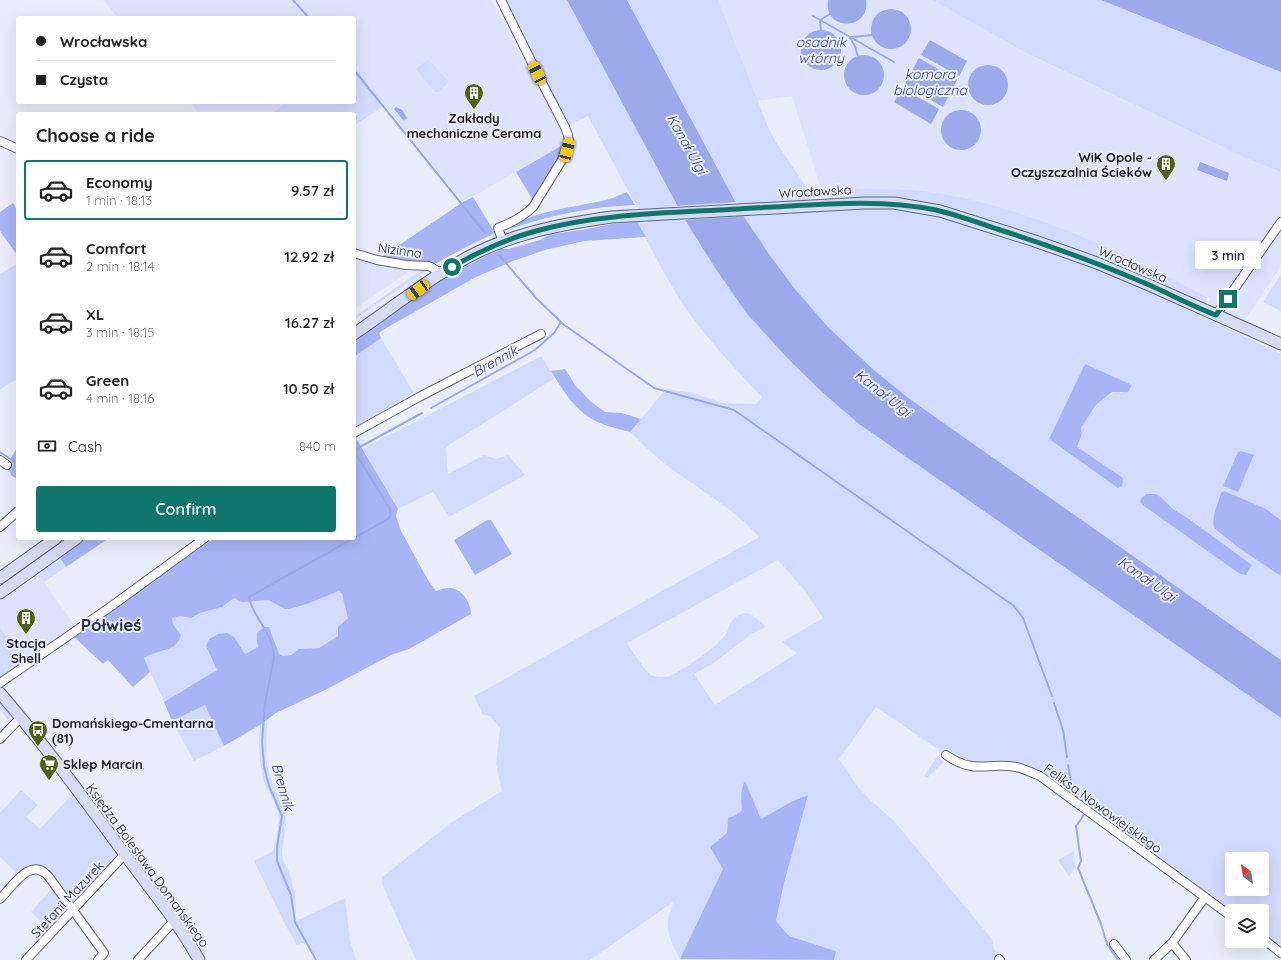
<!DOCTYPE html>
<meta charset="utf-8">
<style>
:root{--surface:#fff;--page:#f6f6f6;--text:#202124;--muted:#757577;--line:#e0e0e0;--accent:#0f766e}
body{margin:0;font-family:Quicksand,sans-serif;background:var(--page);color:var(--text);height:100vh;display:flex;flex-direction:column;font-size:15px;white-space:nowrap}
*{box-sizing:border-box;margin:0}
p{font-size:13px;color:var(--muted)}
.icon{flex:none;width:22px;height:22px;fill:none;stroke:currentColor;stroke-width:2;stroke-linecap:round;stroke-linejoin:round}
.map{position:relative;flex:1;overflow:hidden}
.side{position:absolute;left:16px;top:112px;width:340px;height:428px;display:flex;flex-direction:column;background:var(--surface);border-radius:4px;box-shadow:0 4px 16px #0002}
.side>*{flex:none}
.top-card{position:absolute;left:16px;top:16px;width:340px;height:88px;border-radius:4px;box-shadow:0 4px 16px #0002;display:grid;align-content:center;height:88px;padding:0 20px;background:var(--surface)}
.needle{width:26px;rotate:329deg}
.tools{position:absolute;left:1225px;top:852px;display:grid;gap:8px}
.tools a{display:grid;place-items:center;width:44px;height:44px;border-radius:4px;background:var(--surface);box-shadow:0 4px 16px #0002;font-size:20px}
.end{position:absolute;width:18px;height:18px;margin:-9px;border:5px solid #0f766e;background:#fff;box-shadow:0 0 0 2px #fff}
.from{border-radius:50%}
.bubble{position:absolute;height:28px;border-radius:4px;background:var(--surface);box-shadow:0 4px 16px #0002;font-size:13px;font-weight:600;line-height:28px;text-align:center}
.car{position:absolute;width:12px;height:24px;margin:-12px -6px;border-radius:5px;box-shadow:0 0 3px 1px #0007;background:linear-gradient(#f5c518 24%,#345 0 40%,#f5c518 0 76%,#345 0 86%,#f5c518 0)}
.top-card b{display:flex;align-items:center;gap:14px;height:38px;font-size:15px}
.top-card b+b{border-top:1px solid var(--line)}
.top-card i{width:10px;height:10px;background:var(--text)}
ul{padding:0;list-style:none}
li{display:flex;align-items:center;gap:12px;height:60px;margin:0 8px 6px;padding:0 12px;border:2px solid transparent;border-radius:4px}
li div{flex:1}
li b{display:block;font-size:15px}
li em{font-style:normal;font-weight:600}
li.on{border-color:var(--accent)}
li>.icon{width:36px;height:36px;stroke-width:1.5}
h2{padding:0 20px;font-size:18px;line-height:48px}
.pay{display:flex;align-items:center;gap:10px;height:44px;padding:0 20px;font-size:15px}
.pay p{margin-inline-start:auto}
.primary-button{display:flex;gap:8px;margin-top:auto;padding:8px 20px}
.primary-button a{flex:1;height:46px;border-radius:4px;background:var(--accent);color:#fff;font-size:16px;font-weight:600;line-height:46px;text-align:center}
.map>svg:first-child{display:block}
.built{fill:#dde3fc}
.green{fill:#d2dbfe;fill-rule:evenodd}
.forest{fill:#a7b5f6}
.water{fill:#9caaeb}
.pier{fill:#e9edfb}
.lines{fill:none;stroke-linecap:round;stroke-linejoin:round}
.stream{stroke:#9caaeb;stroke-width:2}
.minor-casing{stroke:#61667a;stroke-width:10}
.secondary-casing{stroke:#61667a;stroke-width:13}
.minor{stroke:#fff;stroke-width:8}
.secondary{stroke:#d6dbf4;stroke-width:11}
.route{stroke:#0f766e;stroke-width:5}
.labels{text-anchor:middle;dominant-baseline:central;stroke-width:4;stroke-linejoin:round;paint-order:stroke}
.poi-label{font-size:13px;font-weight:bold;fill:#1b1d25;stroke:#e9edfb}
.street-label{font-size:13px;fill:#1b1d25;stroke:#e9edfb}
.water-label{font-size:14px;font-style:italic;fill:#3b4490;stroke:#e9edfb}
.district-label{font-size:17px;font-weight:bold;fill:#2a2e40;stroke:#e9edfb}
</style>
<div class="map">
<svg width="1281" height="960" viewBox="0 0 1281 960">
<rect width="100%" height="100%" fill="#e9edfb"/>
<!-- built -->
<g class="built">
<path d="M103,0h388l74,136 -4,10 -98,56 -109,-135v-49h-236z"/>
<path d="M718,0h214l97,55 217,103 35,14v94l-38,57 -36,-16 3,-9 -3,-1 -103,-51 -67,-27 -51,-15 -82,-15h-83l-29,-93 -35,5z"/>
<path d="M189,102h98l-16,12h-72z"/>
<path d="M354,253l11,10 40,5 2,5 -53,36z"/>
<path d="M39,575l36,51 -51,36 -24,-34v-27z"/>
</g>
<!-- green -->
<g class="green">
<path d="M501,0h66l118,220 32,51 31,44 42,46 33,32 36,31 422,294v235l-19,-15v-27h-30v6l-192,-141 -45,-10 -43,-7 -76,-52 -37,52 16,24 13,15 26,23 98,118 2,10 6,11h-166l2,-9 -47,-15 -13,-15 8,-38 7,-81 -30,17 -18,-36 -2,14 1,13 -6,5 -8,3 -1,15 -17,14 14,22 -44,90c-6,-12 -14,-24 -12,-39 1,-6 4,-12 5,-18l-83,58h-174l-34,-76v-7l70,-55 50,-31 -6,-27 4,-36 -10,-12 -7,-1 -9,-19 285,-159c-26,-30 -64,-49 -95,-74 -12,-9 -23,-21 -34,-31l36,-43 27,4 31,10 32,1 6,-7c-26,-27 -51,-54 -73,-84 -19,-27 -36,-61 -52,-91l11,1 -5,-8h-2l-53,-99 -23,11zM778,560l27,31 18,27 -41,24 15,11 -82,52 -21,-31 20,-11 37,-29 15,-7c-5,-4 -13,-14 -20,-14 -7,0 -15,7 -17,13 -1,2 -1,6 -3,8 -7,11 -45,38 -57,42 -5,2 -13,1 -18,-1 -6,-4 -19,-25 -24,-32zM1232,859h30v30h-30z"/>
<path d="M627,0h91l50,127 6,12 37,55 10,-5c36,0 73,-2 109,3 58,8 120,30 174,54 35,15 69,34 103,51l-2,7 -96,-44 -147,-49 -57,-12 -23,-2 -68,1 6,11 37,-1 41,1 27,3 107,32 85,32 164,78v306l-370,-260 -36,-29 -46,-43 -35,-40 -25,-34 -27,-40zM1085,364l38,29c-17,-5 -35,22 -42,35l1,6 -5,14 46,30 -5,10 -69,-49zM1245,452l9,4 -17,36 -14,-6zM1161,497l12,12 16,10 63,46 -6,10 -6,-1 -100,-72z"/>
<path d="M932,0h169l180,72v100l-35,-14 -220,-105z"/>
<path d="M428,59l21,23 -10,10h-4l-19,-23z"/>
<path d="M354,67l31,38 -31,21v-12h-83l16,-12h67z"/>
<path d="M630,208l6,2 -126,24 -1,-2 36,-11 25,-5z"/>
<path d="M18,263v115l-18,12v-116z"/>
<path d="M427,268l3,1 -25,16 -51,35v-3l64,-45z"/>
<path d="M433,271l1,1 -80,56v-4z"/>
<path d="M1281,274v37l-18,-9z"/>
<path d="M381,338l33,55 -60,34v-70z"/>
<path d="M541,356l14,22 -109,69 2,27 36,-19 12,4 12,-4 17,20 -76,42 -16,-25 -35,17 -35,-60z"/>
<path d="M59,556l7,11 -22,15 -5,-7 4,-7z"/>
<path d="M339,591l3,2 6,25 -10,9v9l-19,12 -20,1 -8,6 -8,1 -26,-16 2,7 -14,7 -2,-4 -25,20 -54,32 -20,-44 7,-5 16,-3 6,-26 -2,-6 9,-2 11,2 9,-5 22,-6 12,-9 34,2 17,9h4l18,-5z"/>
<path d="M0,628l24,34 -21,15 -3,1z"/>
<path d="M0,702c5,6 14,11 8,19l-8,-12z"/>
<path d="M205,705l19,41 -30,15 -22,-40z"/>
<path d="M267,720l-1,40 4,17 15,35 1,12 -4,28 1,8 6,12 6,20 1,29 49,-23 5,42 6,20h-38l-8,-13 -7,-4 -6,2 -11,-19 -32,-65 19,-10c4,-17 9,-30 2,-48 -4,-8 -10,-16 -12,-25 -4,-18 -4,-35 -3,-53z"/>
<path d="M937,757l7,5 -17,16 -3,-2z"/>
<path d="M77,789l48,65 -72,78 -22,-20 24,-27 -13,-15 -21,7 -21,-20v-44l21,-23 17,15 -12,12 14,12z"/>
<path d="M1074,851l1,16 -6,10 -11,-17z"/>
</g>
<!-- forest -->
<g class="forest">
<path d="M561,146l-1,11 -27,43 -17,-28z"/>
<path d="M627,192l8,13c-12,1 -25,1 -37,3 -30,4 -59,11 -88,21 16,-18 75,-23 100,-30 6,-2 11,-5 17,-7z"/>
<path d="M473,197l22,36 -25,12 -35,19 -42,-4h-16l86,-58z"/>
<path d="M13,203l5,8v45l-18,-25v-19z"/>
<path d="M637,222l9,15 -62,4 -39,9 -32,11 -39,17 -91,52 -4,3 2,5 -27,19v-16l91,-63 42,-23 14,-6h8l31,-9 11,-6 31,-4 29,-6z"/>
<path d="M1085,364l47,21 -4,7h-16l-17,14 -14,22 1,6 -5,13 46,31 -1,8 -4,2 -69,-49z"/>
<path d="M565,369l10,16 15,16 15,11 17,1 19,6 -11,13c-10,-3 -21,-5 -30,-9 -24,-10 -36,-31 -49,-52z"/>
<path d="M356,438l42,71 -2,7 5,15 27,49 8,11c5,-1 11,-4 15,-3 12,2 20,15 20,26l-62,35 -18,6 -64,34 -51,24 -16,12 -36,21 -19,-41 -33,16 -8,-19 53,-32 -11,-24 3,-7 9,-5 9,-1 7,4 11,17 13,-7 -1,-7v-7l7,-6h5l10,27 4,2 8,-1 8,-6 20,-1 19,-12v-9l10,-9 -6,-24 -3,-3 -32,13 -18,5h-4l-17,-9 -26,2 -8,-4 -12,9 -22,6 -9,5 -11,-2 -8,2 1,6 8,11c-5,18 -24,14 -37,23l6,14 -17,15 -25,-27 -5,4 -29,-27 140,-99h140v-99z"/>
<path d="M18,446v34l-7,-5 -4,-10z"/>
<path d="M1241,451l13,4 -16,37 -15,-6 15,-34z"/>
<path d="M1224,491l42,18 15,11v55l-3,-1 -39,-26 -25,-20c-3,-11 4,-24 7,-35z"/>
<path d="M1146,494h9l6,3 12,12 16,10 63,46 -6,10 -6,-1 -96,-68 -4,-4 1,-3z"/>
<path d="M487,520h4l21,34 -37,21 -21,-35z"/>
<path d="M85,538h24l-43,29 -7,-11z"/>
<path d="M745,781l16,38 30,-17 17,-7 -24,88 -8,38 13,15 47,15 -2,9 -154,-1 43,-90 -13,-22 17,-14 1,-15 8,-3 6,-5c-1,-9 -2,-22 3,-29z"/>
</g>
<!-- water -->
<g class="water">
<path d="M567,0h60l115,214 27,40 25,34 35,40 46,43 36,29 370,260v58l-422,-294 -36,-31 -33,-32 -42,-46 -31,-44 -32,-51z"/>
<path d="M828,0h38c5,31 -43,32 -38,0z"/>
<path d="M1101,0h180v72z"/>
<circle cx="891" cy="29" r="20"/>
<circle cx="821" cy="50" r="20"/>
<path d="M930,40l37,21 -8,15 -38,-21z"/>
<circle cx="864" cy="75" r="20"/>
<path d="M919,58l38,22 -14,27 -39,-22z"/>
<circle cx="988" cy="85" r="20"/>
<path d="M902,88l37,21 -8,15 -37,-22z"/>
<path d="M396,107l6,3 5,8 -3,3 -10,-12z"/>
<circle cx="961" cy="130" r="20"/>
<path d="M1200,162l29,11 -2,8 -30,-11z"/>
</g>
<!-- pier -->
<path class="pier" d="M738,202l8,14 -63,4 -7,-14z"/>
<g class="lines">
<!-- stream -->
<g class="stream">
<path d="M293,0l16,18"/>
<path d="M813,16l81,46"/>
<path d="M821,31l-1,-11 10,-6"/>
<path d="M851,37l21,-2"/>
<path d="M850,38l5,8 3,11"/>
<path d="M354,70l131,163"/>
<path d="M499,255l37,43 27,26 91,64 80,22 280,196 9,12 29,78"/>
<path d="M431,408l104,-58 19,-17 7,-11"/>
<path d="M0,452l18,12"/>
<path d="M1054,703l9,27 4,27"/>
<path d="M1068,765l5,29 17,12 -2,3"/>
<path d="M1086,812l-10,14 5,35 -3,7 23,56 6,20 11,16"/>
<path d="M316,960l-21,-38 -4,-27 -14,-34v-14l5,-31 -13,-30 -5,-20 -2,-24 3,-38 9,-48c-1,-24 -22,-39 -25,-59l139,-78 3,-4 -1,-6 -34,-55 2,-6 64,-35"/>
</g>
<!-- minor casing -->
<g class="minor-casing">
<g id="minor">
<path d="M501,0l36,73 28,54 3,8 1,6 -7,19 -29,47c-10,10 -22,16 -35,21l5,14"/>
<path d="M0,141l18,8"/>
<path d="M354,253l23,7 29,5 23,1 12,7"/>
<path d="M1216,315l65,-93"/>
<path d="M354,433l65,-36 122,-63"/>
<path d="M0,460l7,5"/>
<path d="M0,527l18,-16"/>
<path d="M0,683l113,-78 92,-67"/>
<path d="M0,739l21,-22"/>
<path d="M946,755c29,20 40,7 70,12 9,2 16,6 24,9l192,141"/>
<path d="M0,899c13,-13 31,-44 49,-22l55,76 -6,7"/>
<path d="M1262,938l19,15"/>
<path d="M1114,944l12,16"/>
<path d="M999,959l1,1"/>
<path d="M26,960l99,-106"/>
<path d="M138,960l36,-39"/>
<path d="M1154,960l18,-17"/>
<path d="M1186,960l-14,-17 33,-46"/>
</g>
</g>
<!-- secondary casing -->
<g class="secondary-casing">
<g id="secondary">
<path d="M354,334c38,-26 74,-55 114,-77 45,-24 94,-33 144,-40l253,-14h29l46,8 95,30 62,22 52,22 132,59"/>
<path d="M0,578l56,-40"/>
<path d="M0,593l77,-55"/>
<path d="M0,693c45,52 85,107 126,163 25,34 53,67 73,104"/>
</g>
</g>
<!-- minor -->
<use href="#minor" class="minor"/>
<!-- secondary -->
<use href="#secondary" class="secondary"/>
</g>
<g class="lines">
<!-- route -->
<path class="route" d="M452,267c26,-15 54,-28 84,-36 69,-19 146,-18 218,-23 61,-3 122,-10 182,2 21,5 41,12 61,19 51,16 101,34 150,55 23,10 45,22 69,31l12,-16"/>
</g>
<!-- icons -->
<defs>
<g id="building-pin" transform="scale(1)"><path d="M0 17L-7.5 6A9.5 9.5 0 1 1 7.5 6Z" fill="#4d6412" stroke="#e9edfb"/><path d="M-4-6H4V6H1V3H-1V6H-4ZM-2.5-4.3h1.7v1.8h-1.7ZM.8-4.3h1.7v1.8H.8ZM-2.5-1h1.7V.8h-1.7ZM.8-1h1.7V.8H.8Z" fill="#fff"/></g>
<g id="bus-pin" transform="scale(1)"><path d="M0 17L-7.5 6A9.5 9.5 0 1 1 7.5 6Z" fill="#4d6412" stroke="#e9edfb"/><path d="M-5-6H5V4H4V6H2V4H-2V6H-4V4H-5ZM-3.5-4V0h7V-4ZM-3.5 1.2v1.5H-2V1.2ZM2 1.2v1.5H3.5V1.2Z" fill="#fff"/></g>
<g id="supermarket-pin" transform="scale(1)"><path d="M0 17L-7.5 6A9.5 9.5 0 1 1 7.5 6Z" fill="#4d6412" stroke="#e9edfb"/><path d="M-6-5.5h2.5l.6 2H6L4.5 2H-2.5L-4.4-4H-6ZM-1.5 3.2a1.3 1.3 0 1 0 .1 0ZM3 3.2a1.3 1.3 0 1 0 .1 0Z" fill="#fff"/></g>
</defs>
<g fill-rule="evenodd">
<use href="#building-pin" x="474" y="93"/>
<use href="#building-pin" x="1166" y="164"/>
<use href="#building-pin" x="26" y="618"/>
<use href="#bus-pin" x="38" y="730"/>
<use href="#supermarket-pin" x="49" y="764"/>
</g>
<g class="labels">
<!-- poi labels -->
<g class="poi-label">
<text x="474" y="118">Zakłady<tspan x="474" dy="15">mechaniczne Cerama</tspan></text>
<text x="1152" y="157" text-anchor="end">WiK Opole -<tspan x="1152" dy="15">Oczyszczalnia Ścieków</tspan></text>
<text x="26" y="643">Stacja<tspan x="26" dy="15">Shell</tspan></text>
<text x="52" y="723" text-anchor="start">Domańskiego-Cmentarna<tspan x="52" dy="15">(81)</tspan></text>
<text x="63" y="764" text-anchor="start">Sklep Marcin</text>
</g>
<!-- street labels -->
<g class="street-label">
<text transform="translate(815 191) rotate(-3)">Wrocławska</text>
<text transform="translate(400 250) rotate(8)">Nizinna</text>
<text transform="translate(1133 264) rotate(23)">Wrocławska</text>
<text transform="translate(1103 808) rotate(36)">Feliksa Nowowiejskiego</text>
<text transform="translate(148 865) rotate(54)">Księdza Bolesława Domańskiego</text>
<text transform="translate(67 899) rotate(-47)">Stefanii Mazurek</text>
</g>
<!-- water labels -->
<g class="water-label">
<text x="821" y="42">osadnik<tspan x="821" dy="16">wtórny</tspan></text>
<text x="930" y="74">komora<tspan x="930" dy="16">biologiczna</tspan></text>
<text transform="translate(687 144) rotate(61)">Kanał Ulgi</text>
<text transform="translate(495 361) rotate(-29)">Brennik</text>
<text transform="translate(883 393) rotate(38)">Kanał Ulgi</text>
<text transform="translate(1147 579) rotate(35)">Kanał Ulgi</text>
<text transform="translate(283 787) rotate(74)">Brennik</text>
</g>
<!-- district labels -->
<g class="district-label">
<text x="111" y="624">Półwieś</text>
</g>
</g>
</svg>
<div class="tools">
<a><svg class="needle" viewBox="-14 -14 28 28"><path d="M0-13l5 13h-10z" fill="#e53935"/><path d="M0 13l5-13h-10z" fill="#757577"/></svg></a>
<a><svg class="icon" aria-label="layers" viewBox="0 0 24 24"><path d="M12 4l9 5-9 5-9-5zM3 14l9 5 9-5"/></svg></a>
</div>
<i class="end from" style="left:452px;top:267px"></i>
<i class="end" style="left:1228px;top:299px"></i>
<div class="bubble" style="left:1195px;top:241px;width:66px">3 min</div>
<i class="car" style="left:537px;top:73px;rotate:334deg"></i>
<i class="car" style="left:567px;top:150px;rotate:14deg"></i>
<i class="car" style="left:418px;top:290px;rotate:235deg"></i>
<div class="top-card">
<b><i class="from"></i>Wrocławska</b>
<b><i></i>Czysta</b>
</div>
<section class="side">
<h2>Choose a ride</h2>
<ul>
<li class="on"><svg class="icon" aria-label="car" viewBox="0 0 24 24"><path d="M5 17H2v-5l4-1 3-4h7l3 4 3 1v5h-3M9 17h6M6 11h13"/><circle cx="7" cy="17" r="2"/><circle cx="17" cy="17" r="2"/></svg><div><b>Economy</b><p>1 min · 18:13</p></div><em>9.57 zł</em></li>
<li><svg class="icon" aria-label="car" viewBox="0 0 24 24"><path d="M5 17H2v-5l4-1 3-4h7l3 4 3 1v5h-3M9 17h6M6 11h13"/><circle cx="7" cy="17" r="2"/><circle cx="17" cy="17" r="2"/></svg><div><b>Comfort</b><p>2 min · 18:14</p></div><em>12.92 zł</em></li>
<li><svg class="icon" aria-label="car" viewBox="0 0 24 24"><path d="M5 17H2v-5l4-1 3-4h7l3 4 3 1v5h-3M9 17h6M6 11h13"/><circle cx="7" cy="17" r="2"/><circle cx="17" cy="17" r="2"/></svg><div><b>XL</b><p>3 min · 18:15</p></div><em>16.27 zł</em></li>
<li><svg class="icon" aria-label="car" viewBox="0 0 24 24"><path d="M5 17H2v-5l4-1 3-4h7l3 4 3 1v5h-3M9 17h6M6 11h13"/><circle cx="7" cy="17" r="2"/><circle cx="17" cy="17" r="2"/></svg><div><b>Green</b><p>4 min · 18:16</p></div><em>10.50 zł</em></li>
</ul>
<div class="pay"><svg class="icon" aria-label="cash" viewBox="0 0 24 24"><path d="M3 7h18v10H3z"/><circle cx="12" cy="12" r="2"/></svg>Cash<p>840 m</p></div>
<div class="primary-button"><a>Confirm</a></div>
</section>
</div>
